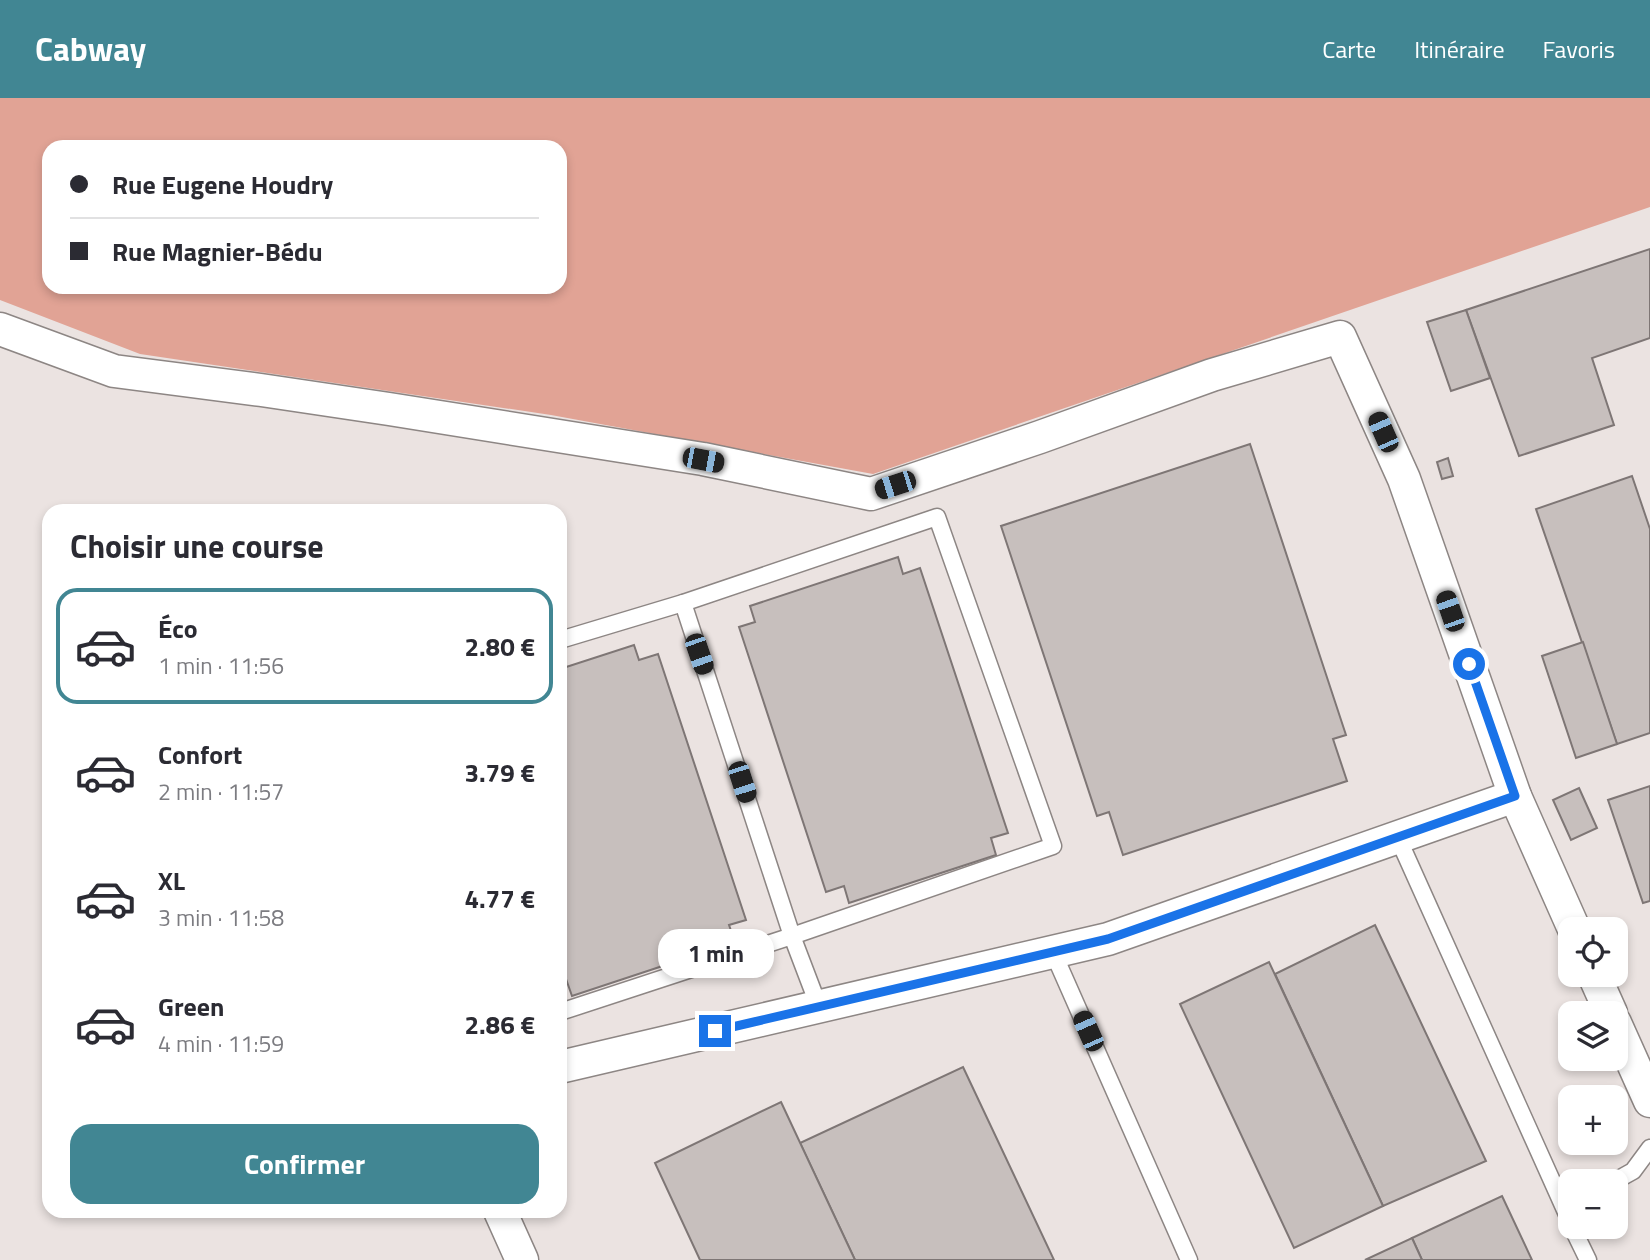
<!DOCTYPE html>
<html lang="fr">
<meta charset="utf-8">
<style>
:root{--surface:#fff;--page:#f2f2f3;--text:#2b2b33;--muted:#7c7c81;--line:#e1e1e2;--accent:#418693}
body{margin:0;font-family:"Titillium Web",sans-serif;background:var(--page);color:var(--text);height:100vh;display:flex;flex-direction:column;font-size:26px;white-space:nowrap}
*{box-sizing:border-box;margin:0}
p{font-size:23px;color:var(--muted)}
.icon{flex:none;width:38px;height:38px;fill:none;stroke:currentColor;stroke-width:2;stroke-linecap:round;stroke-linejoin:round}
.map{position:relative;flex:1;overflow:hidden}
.side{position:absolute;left:42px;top:406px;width:525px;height:714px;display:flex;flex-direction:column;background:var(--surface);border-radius:21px;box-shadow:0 4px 10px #0003}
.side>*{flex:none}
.hud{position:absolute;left:42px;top:42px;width:525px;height:154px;border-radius:21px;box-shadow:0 4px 10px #0003;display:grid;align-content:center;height:154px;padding:0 28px;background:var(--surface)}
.tools{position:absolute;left:1558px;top:819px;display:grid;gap:14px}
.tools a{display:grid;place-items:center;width:70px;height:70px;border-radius:14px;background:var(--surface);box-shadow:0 4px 10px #0003;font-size:35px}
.end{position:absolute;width:32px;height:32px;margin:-16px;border:9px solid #1a73e8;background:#fff;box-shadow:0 0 0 4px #fff}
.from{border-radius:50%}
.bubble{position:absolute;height:49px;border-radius:21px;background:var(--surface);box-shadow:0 4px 10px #0003;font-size:23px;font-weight:700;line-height:49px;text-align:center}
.car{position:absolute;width:21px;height:42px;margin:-21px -10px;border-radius:9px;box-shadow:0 0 5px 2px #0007;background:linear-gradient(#222 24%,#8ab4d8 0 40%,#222 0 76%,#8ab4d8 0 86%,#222 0)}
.hud b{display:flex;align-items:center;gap:24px;height:66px;font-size:26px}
.hud b+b{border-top:2px solid var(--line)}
.hud i{width:18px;height:18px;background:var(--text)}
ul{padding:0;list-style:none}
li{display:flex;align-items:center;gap:21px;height:116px;margin:0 14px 10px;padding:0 14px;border:4px solid transparent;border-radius:21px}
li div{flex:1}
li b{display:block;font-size:26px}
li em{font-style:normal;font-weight:700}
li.selected{border-color:var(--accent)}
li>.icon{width:63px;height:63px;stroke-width:1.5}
h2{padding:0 28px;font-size:32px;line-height:84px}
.cta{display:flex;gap:14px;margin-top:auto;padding:14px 28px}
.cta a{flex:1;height:80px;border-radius:21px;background:var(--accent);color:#fff;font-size:28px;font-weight:700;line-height:80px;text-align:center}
header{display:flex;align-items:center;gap:42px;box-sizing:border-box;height:98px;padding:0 35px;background:var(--accent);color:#fff}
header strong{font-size:33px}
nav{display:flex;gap:38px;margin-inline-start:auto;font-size:24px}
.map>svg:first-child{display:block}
.green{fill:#e1a395;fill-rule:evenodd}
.building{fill:#c7bfbd;stroke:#7e7675;stroke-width:2}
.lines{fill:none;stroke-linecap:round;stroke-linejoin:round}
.lane-casing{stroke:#8d8684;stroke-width:19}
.street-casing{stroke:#8d8684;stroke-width:35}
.lane{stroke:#fff;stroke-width:16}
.street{stroke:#fff;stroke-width:32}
.route{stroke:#1a73e8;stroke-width:9}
</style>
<header>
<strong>Cabway</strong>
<nav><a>Carte</a><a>Itinéraire</a><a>Favoris</a></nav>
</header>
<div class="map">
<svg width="1650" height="1162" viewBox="0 0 1650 1162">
<rect width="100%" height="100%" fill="#ebe3e1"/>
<!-- green -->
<path class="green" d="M0,0h1650v109l-777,267 -322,-59 -411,-61 -140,-54zM49,49h511v140h-511z"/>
<!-- building -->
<g class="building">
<path d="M1650,151v89l-58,20 22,67 -95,31 -53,-146z"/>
<path d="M1466,212l24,68 -39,13 -24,-69z"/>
<path d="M1250,346l96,291 -13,4 14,42 -224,74 -14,-43 -12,4 -96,-290z"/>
<path d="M1448,360l5,18 -11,3 -5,-17z"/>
<path d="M1632,378l18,53v204l-33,11 -81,-235z"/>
<path d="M898,459l5,17 17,-6 88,265 -17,5 5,17 -147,48 -5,-17 -18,6 -87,-265 16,-5 -5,-16z"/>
<path d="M1583,544l34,102 -41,14 -34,-102z"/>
<path d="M634,547l5,15 19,-6 88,266 -17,5 6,17 -163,54 -6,-17 -6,2v-312z"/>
<path d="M1650,688v115l-7,2 -35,-103z"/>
<path d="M1579,690l18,40 -26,12 -18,-40z"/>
<path d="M1375,827l111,236 -103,45 -108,-232z"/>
<path d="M1269,864l114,244 -89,42 -114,-244z"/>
<path d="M963,969l91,193h-199l-55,-117z"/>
<path d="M781,1004l74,158h-155l-45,-97z"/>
<path d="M1502,1098l30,64h-110l-10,-22z"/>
<path d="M1412,1140l10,22h-57z"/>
</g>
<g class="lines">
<!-- lane casing -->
<g class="lane-casing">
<g id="lane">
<path d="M683,505l109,333 27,71"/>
<path d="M560,542l123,-37 254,-86 116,329 -261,90 -232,76"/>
<path d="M1398,740l172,383"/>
<path d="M1053,854l136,308"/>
<path d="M1615,1083l18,-10 17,-23"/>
<path d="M1572,1129l16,33"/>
</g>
</g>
<!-- street casing -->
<g class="street-casing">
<g id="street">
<path d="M0,231l114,42 147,19 128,19 314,50 168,35 169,-57 172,-62 128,-38 64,142 111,317 59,133"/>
<path d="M1594,877l17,38"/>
<path d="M1615,925l35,78"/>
<path d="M560,969l548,-128 407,-143"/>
<path d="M500,1113l22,49"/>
</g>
</g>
<!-- lane -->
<use href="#lane" class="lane"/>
<!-- street -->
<use href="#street" class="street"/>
</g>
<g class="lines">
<!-- route -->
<path class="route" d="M715,933l393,-92 407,-143 -46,-132"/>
</g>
</svg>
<div class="tools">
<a><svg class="icon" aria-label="locate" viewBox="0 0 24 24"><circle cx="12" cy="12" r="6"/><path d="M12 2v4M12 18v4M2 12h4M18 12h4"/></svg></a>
<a><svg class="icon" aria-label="layers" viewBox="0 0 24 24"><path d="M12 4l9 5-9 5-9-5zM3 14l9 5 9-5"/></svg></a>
<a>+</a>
<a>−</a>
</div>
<i class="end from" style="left:1469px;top:566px"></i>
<i class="end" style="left:715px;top:933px"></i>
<div class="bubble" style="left:658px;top:831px;width:116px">1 min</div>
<i class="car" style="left:1383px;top:334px;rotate:336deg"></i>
<i class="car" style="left:703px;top:362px;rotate:101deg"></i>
<i class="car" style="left:895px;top:387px;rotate:252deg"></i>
<i class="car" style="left:1450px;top:513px;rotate:341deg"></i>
<i class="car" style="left:699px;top:556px;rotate:161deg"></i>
<i class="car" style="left:742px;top:684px;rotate:162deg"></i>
<i class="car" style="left:1088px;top:933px;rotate:336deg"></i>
<div class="hud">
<b><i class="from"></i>Rue Eugene Houdry</b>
<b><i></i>Rue Magnier-Bédu</b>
</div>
<section class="side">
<h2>Choisir une course</h2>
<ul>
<li class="selected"><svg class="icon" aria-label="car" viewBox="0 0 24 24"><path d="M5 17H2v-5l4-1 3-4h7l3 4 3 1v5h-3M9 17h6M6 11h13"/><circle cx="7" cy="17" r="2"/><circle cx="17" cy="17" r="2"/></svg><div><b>Éco</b><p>1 min · 11:56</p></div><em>2.80 €</em></li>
<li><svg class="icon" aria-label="car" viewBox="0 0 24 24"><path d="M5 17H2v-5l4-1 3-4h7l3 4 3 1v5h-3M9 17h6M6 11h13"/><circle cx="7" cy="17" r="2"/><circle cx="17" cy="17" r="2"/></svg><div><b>Confort</b><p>2 min · 11:57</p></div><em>3.79 €</em></li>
<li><svg class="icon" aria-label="car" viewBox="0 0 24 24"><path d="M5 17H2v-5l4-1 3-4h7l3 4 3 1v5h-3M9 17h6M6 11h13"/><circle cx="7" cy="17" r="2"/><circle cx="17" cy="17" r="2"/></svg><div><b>XL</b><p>3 min · 11:58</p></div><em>4.77 €</em></li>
<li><svg class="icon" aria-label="car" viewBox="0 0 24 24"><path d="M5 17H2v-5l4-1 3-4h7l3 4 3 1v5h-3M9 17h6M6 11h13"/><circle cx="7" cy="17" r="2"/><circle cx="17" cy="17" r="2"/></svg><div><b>Green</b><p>4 min · 11:59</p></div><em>2.86 €</em></li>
</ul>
<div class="cta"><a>Confirmer</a></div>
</section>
</div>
